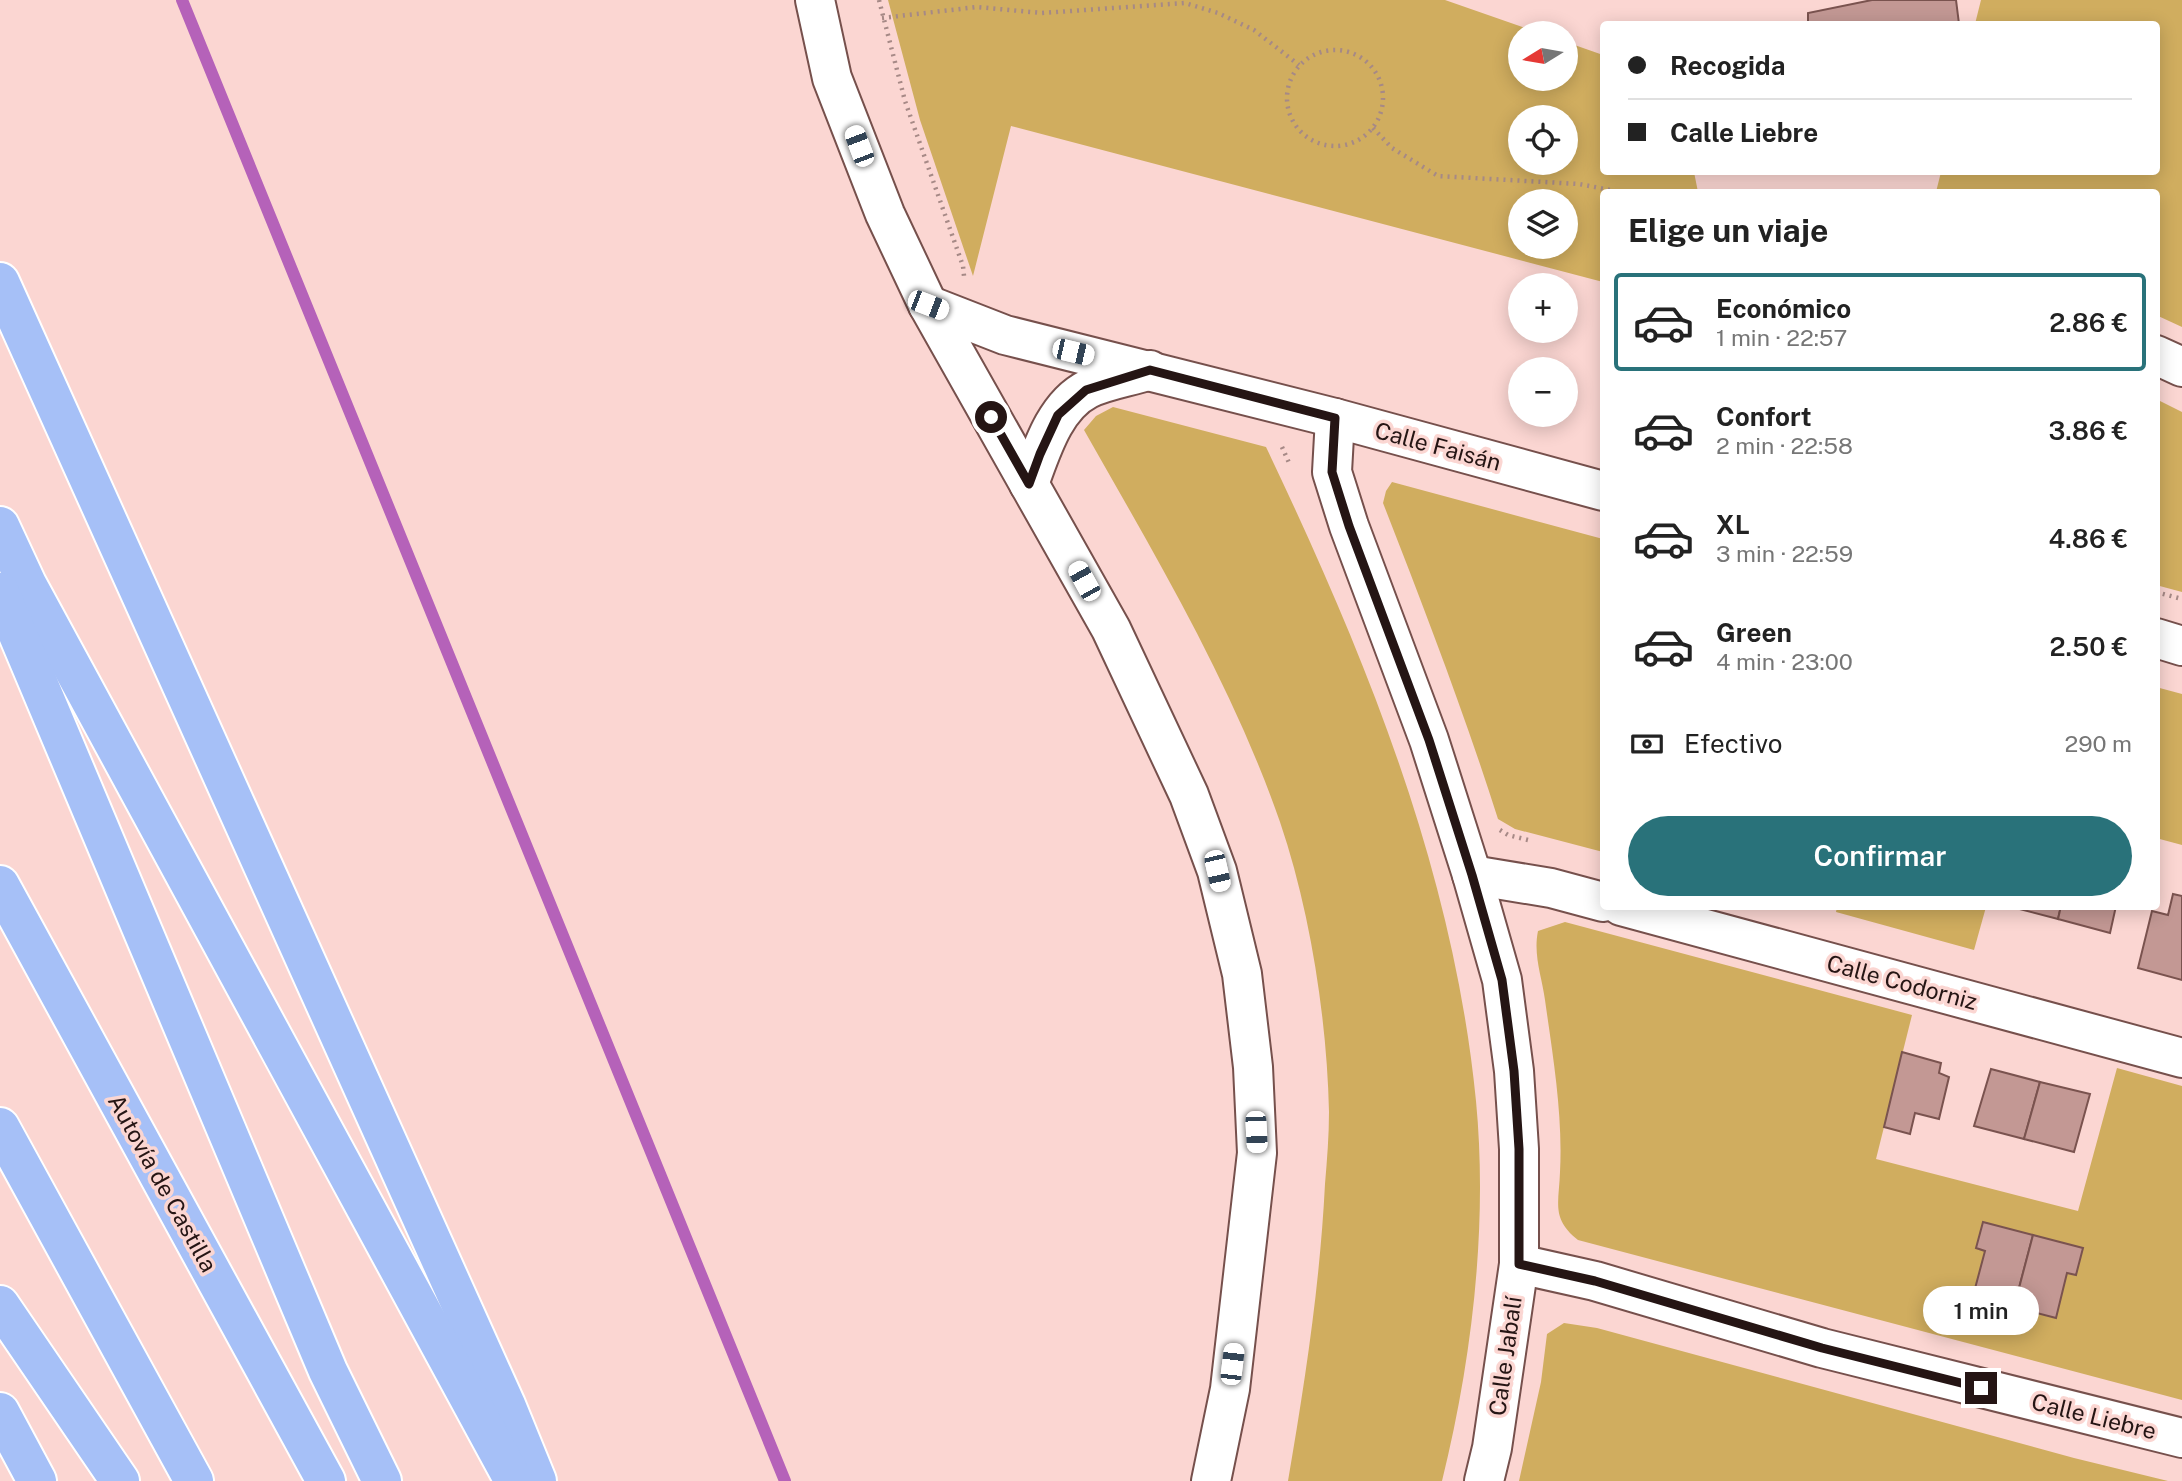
<!DOCTYPE html>
<html lang="es">
<meta charset="utf-8">
<style>
:root{--surface:#fff;--page:#f2f2f2;--text:#222;--muted:#767676;--line:#e0e0e0;--accent:#29727a}
body{margin:0;font-family:"Public Sans",sans-serif;background:var(--page);color:var(--text);height:100vh;display:flex;flex-direction:column;font-size:26px;white-space:nowrap}
*{box-sizing:border-box;margin:0}
p{font-size:23px;color:var(--muted)}
.icon{flex:none;width:38px;height:38px;fill:none;stroke:currentColor;stroke-width:2;stroke-linecap:round;stroke-linejoin:round}
.map{position:relative;flex:1;overflow:hidden}
.panel{position:absolute;left:1600px;top:189px;width:560px;height:721px;display:flex;flex-direction:column;background:var(--surface);border-radius:7px;box-shadow:0 4px 18px #0003}
.panel>*{flex:none}
.hud{position:absolute;left:1600px;top:21px;width:560px;height:154px;border-radius:7px;box-shadow:0 4px 18px #0003;display:grid;align-content:center;height:154px;padding:0 28px;background:var(--surface)}
.needle{width:46px;rotate:259deg}
.buttons{position:absolute;left:1508px;top:21px;display:grid;gap:14px}
.buttons a{display:grid;place-items:center;width:70px;height:70px;border-radius:50%;background:var(--surface);box-shadow:0 4px 18px #0003;font-size:35px}
.end{position:absolute;width:32px;height:32px;margin:-16px;border:9px solid #251514;background:#fff;box-shadow:0 0 0 4px #fff}
.from{border-radius:50%}
.bubble{position:absolute;height:49px;border-radius:24px;background:var(--surface);box-shadow:0 4px 18px #0003;font-size:23px;font-weight:600;line-height:49px;text-align:center}
.car{position:absolute;width:21px;height:42px;margin:-21px -10px;border-radius:9px;box-shadow:0 0 5px 2px #0007;background:linear-gradient(#fff 24%,#345 0 40%,#fff 0 76%,#345 0 86%,#fff 0)}
.hud b{display:flex;align-items:center;gap:24px;height:66px;font-size:26px}
.hud b+b{border-top:2px solid var(--line)}
.hud i{width:18px;height:18px;background:var(--text)}
ul{padding:0;list-style:none}
li{display:flex;align-items:center;gap:21px;height:98px;margin:0 14px 10px;padding:0 14px;border:4px solid transparent;border-radius:7px}
li div{flex:1}
li b{display:block;font-size:26px}
li em{font-style:normal;font-weight:600}
li.active{border-color:var(--accent)}
li>.icon{width:63px;height:63px;stroke-width:1.5}
h2{padding:0 28px;font-size:32px;line-height:84px}
.pay{display:flex;align-items:center;gap:18px;height:77px;padding:0 28px;font-size:26px}
.pay p{margin-inline-start:auto}
.cta{display:flex;gap:14px;margin-top:auto;padding:14px 28px}
.cta a{flex:1;height:80px;border-radius:42px;background:var(--accent);color:#fff;font-size:28px;font-weight:600;line-height:80px;text-align:center}
.map>svg:first-child{display:block}
.green{fill:#d0ad5f;fill-rule:evenodd}
.lines{fill:none;stroke-linecap:round;stroke-linejoin:round}
.stream{stroke:#b562b9;stroke-width:12}
.building{fill:#c39894;stroke:#7a534f;stroke-width:2}
.street-casing{stroke:#76504c;stroke-width:42}
.secondary-casing{stroke:#76504c;stroke-width:42}
.highway-casing{stroke:#fff;stroke-width:42}
.path{stroke:#a68986;stroke-width:4.5;stroke-dasharray:2 5;stroke-linecap:butt}
.street{stroke:#fff;stroke-width:38}
.secondary{stroke:#fff;stroke-width:38}
.highway{stroke:#a6c0f7;stroke-width:38}
.route{stroke:#251514;stroke-width:9}
.labels{text-anchor:middle;dominant-baseline:central;stroke-width:7;stroke-linejoin:round;paint-order:stroke}
.street-label{font-size:23px;fill:#251514;stroke:#fbd6d2}
</style>
<div class="map">
<svg width="2182" height="1481" viewBox="0 0 2182 1481">
<rect width="100%" height="100%" fill="#fbd6d2"/>
<!-- green -->
<g class="green">
<path d="M888,0h557l95,33h-19v46h45v-37l37,13v117h91l4,20h-95v90l-592,-156 -38,150 -53,-156zM1521,117h45v46h-45zM1521,201h45v46h-45z"/>
<path d="M1981,0h201v327l-26,-12v-123h-220l5,-20h215v-148h-181z"/>
<path d="M2156,399l26,13v180l-26,-7z"/>
<path d="M1113,407l153,40c99,208 187,422 210,654 12,124 -4,259 -34,380h-154c17,-99 32,-197 37,-297 2,-24 4,-48 4,-72 -2,-93 -19,-202 -49,-290 -48,-138 -124,-265 -196,-392l12,-14z"/>
<path d="M1392,482l211,57v313l-88,-23 -17,-10c-34,-107 -74,-211 -115,-316l3,-12z"/>
<path d="M2156,687l26,7v151l-26,-7z"/>
<path d="M1837,907v-1l149,1 -12,43 -138,-38z"/>
<path d="M1565,922l347,93 -36,144 202,52 39,-143 65,18v314l-604,-160c-27,-21 -19,-37 -18,-68 3,-57 -7,-115 -15,-172 -3,-23 -12,-45 -7,-69z"/>
<path d="M1564,1323l33,5 477,130 94,23h-649l22,-99 6,-48z"/>
</g>
<g class="lines">
<!-- stream -->
<path class="stream" d="M182,0l603,1481"/>
</g>
<!-- building -->
<g class="building">
<path d="M1872,0h84l3,24h-151v-11z"/>
<path d="M2173,894l9,2v84l-44,-12 14,-57 16,4z"/>
<path d="M2008,906h53l-3,13z"/>
<path d="M2061,906h55l-6,27 -52,-14z"/>
<path d="M1902,1052l39,11 -2,10 10,4 -10,42 -24,-6 -5,21 -26,-7z"/>
<path d="M1991,1069l49,13 -16,57 -50,-13z"/>
<path d="M2040,1082l50,12 -16,58 -50,-13z"/>
<path d="M1983,1222l50,13 -19,72 -41,-11 12,-45 -9,-3z"/>
<path d="M2033,1235l50,13 -7,27 -9,-2 -11,45 -42,-11z"/>
</g>
<g class="lines">
<!-- street casing -->
<g class="street-casing">
<g id="street">
<path d="M928,305l77,30 330,83 268,73"/>
<path d="M2156,355l26,12"/>
<path d="M1335,418l-3,54 17,54 80,214 43,135 30,105 12,91 5,78v115l-27,184 -8,33"/>
<path d="M1029,484c12,-32 25,-78 59,-95 18,-9 42,-12 62,-19"/>
<path d="M2156,638l26,8"/>
<path d="M1472,875l79,13 52,14"/>
<path d="M1621,906l561,152"/>
<path d="M1519,1264l76,17 227,67 360,90"/>
</g>
</g>
<!-- secondary casing -->
<g class="secondary-casing">
<path id="secondary" d="M815,0l17,78 53,136 43,91 183,324 78,166 28,76 25,103 11,93 4,86 -27,236 -19,92"/>
</g>
<!-- highway casing -->
<g class="highway-casing">
<g id="highway">
<path d="M0,282l506,1123 31,76"/>
<path d="M0,526l27,58 487,897"/>
<path d="M0,592l328,779 54,110"/>
<path d="M0,885l326,596"/>
<path d="M0,1127l194,354"/>
<path d="M0,1305l120,176"/>
<path d="M0,1412l37,69"/>
</g>
</g>
<!-- path -->
<g class="path">
<path d="M879,0l26,101 58,165 1,10"/>
<path d="M882,18l95,-11 65,6 143,-10 33,10 36,17 45,35"/>
<circle cx="1335" cy="98" r="48"/>
<path d="M1373,128l19,20 46,28 141,8 31,6 4,2"/>
<path d="M1282,447l8,18"/>
<path d="M2156,592l26,7"/>
<path d="M1500,830l8,5 20,5"/>
</g>
<!-- street -->
<use href="#street" class="street"/>
<!-- secondary -->
<use href="#secondary" class="secondary"/>
<!-- highway -->
<use href="#highway" class="highway"/>
</g>
<g class="lines">
<!-- route -->
<path class="route" d="M991,417l38,67 11,-30 18,-39 28,-25 64,-20 185,48 -3,54 17,54 80,214 43,135 30,105 12,91 5,78v115l76,17 227,67 159,40"/>
</g>
<g class="labels">
<!-- street labels -->
<g class="street-label">
<text transform="translate(1438 446) rotate(15)">Calle Faisán</text>
<text transform="translate(1902 982) rotate(15)">Calle Codorniz</text>
<text transform="translate(163 1183) rotate(61)">Autovía de Castilla</text>
<text transform="translate(1505 1356) rotate(-82)">Calle Jabalí</text>
<text transform="translate(2094 1416) rotate(14)">Calle Liebre</text>
</g>
</g>
</svg>
<div class="buttons">
<a><svg class="needle" viewBox="-14 -14 28 28"><path d="M0-13l5 13h-10z" fill="#e53935"/><path d="M0 13l5-13h-10z" fill="#767676"/></svg></a>
<a><svg class="icon" aria-label="locate" viewBox="0 0 24 24"><circle cx="12" cy="12" r="6"/><path d="M12 2v4M12 18v4M2 12h4M18 12h4"/></svg></a>
<a><svg class="icon" aria-label="layers" viewBox="0 0 24 24"><path d="M12 4l9 5-9 5-9-5zM3 14l9 5 9-5"/></svg></a>
<a>+</a>
<a>−</a>
</div>
<i class="end from" style="left:991px;top:417px"></i>
<i class="end" style="left:1981px;top:1388px"></i>
<div class="bubble" style="left:1923px;top:1286px;width:116px">1 min</div>
<i class="car" style="left:859px;top:146px;rotate:339deg"></i>
<i class="car" style="left:928px;top:305px;rotate:111deg"></i>
<i class="car" style="left:1073px;top:352px;rotate:103deg"></i>
<i class="car" style="left:1084px;top:581px;rotate:331deg"></i>
<i class="car" style="left:1217px;top:871px;rotate:167deg"></i>
<i class="car" style="left:1256px;top:1132px;rotate:177deg"></i>
<i class="car" style="left:1232px;top:1364px;rotate:7deg"></i>
<div class="hud">
<b><i class="from"></i>Recogida</b>
<b><i></i>Calle Liebre</b>
</div>
<section class="panel">
<h2>Elige un viaje</h2>
<ul>
<li class="active"><svg class="icon" aria-label="car" viewBox="0 0 24 24"><path d="M5 17H2v-5l4-1 3-4h7l3 4 3 1v5h-3M9 17h6M6 11h13"/><circle cx="7" cy="17" r="2"/><circle cx="17" cy="17" r="2"/></svg><div><b>Económico</b><p>1 min · 22:57</p></div><em>2.86 €</em></li>
<li><svg class="icon" aria-label="car" viewBox="0 0 24 24"><path d="M5 17H2v-5l4-1 3-4h7l3 4 3 1v5h-3M9 17h6M6 11h13"/><circle cx="7" cy="17" r="2"/><circle cx="17" cy="17" r="2"/></svg><div><b>Confort</b><p>2 min · 22:58</p></div><em>3.86 €</em></li>
<li><svg class="icon" aria-label="car" viewBox="0 0 24 24"><path d="M5 17H2v-5l4-1 3-4h7l3 4 3 1v5h-3M9 17h6M6 11h13"/><circle cx="7" cy="17" r="2"/><circle cx="17" cy="17" r="2"/></svg><div><b>XL</b><p>3 min · 22:59</p></div><em>4.86 €</em></li>
<li><svg class="icon" aria-label="car" viewBox="0 0 24 24"><path d="M5 17H2v-5l4-1 3-4h7l3 4 3 1v5h-3M9 17h6M6 11h13"/><circle cx="7" cy="17" r="2"/><circle cx="17" cy="17" r="2"/></svg><div><b>Green</b><p>4 min · 23:00</p></div><em>2.50 €</em></li>
</ul>
<div class="pay"><svg class="icon" aria-label="cash" viewBox="0 0 24 24"><path d="M3 7h18v10H3z"/><circle cx="12" cy="12" r="2"/></svg>Efectivo<p>290 m</p></div>
<div class="cta"><a>Confirmar</a></div>
</section>
</div>
